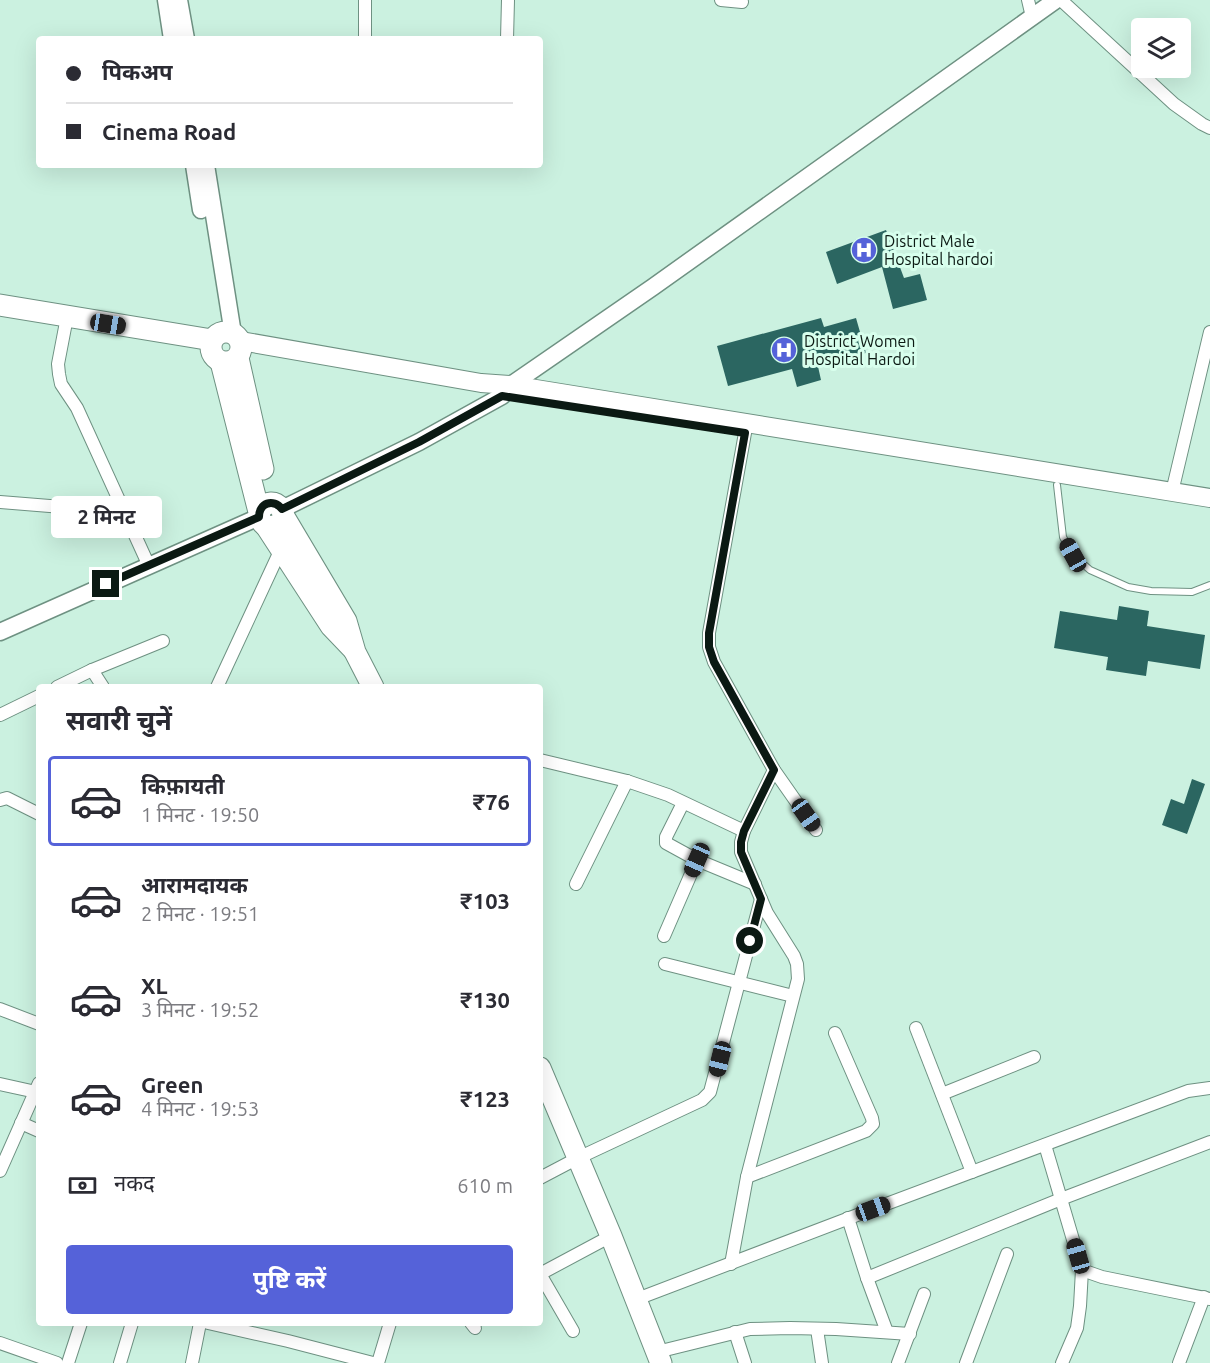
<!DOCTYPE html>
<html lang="hi">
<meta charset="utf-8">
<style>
:root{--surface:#fff;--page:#f2f2f3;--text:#2b2b33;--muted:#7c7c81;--line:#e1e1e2;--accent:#5562d9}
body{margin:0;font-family:Ubuntu,"Noto Sans Devanagari",sans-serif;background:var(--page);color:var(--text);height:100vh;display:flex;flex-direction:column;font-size:22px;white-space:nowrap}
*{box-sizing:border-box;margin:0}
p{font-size:20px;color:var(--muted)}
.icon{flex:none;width:33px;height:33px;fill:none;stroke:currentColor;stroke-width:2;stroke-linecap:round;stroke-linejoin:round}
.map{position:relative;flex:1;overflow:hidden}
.sheet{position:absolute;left:36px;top:684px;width:507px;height:642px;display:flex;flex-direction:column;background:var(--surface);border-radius:6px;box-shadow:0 6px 24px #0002}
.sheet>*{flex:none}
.banner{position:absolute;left:36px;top:36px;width:507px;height:132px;border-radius:6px;box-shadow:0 6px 24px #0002;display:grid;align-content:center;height:132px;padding:0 30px;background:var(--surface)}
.fabs{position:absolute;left:1131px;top:18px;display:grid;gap:12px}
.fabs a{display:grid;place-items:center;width:60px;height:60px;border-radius:6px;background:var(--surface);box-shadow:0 6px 24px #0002;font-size:30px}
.end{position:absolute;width:27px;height:27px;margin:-14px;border:8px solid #0b1913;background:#fff;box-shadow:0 0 0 3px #fff}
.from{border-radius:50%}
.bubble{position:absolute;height:42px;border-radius:6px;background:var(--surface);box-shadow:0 6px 24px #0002;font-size:20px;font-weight:700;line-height:42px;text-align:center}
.car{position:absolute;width:18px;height:36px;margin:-18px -9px;border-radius:8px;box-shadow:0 0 4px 2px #0007;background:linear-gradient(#222 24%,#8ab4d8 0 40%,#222 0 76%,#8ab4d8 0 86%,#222 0)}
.banner b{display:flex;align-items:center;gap:21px;height:57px;font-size:22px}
.banner b+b{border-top:2px solid var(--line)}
.banner i{width:15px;height:15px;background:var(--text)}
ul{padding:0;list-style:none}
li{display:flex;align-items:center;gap:18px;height:90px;margin:0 12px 9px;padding:0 18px;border:3px solid transparent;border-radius:6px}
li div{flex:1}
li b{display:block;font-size:22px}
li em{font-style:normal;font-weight:700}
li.active{border-color:var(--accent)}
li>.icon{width:54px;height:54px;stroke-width:1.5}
h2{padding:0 30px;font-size:27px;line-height:72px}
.pay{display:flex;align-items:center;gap:15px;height:66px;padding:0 30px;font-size:22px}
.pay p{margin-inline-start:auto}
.action{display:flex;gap:12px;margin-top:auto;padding:12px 30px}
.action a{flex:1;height:69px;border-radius:6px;background:var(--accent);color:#fff;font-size:24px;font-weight:700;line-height:69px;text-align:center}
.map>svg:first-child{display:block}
.building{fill:#2b6661}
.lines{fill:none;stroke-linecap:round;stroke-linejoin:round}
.lane-casing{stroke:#6e9182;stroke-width:8}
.street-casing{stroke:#6e9182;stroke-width:14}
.secondary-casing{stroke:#6e9182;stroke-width:19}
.primary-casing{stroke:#6e9182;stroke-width:20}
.highway-casing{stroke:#6e9182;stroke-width:23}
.lane{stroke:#fff;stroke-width:6}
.street{stroke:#fff;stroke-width:12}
.secondary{stroke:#fff;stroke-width:16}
.primary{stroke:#fff;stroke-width:18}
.highway{stroke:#fff;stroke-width:21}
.route{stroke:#0b1913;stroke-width:8}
.labels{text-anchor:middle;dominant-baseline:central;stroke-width:6;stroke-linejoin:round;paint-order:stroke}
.poi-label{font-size:16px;fill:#0b1913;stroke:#d8ffed;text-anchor:start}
</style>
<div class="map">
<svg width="1210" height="1363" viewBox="0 0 1210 1363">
<rect width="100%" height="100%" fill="#cbf1e0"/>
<!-- building -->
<g class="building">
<path d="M886,230l18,48 16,-4 7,26 -34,9 -11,-42 -45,17 -11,-32z"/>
<path d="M821,318l3,9 32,-9 10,35 -18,5 -1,-4 -30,8 4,18 -24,7 -5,-18 -64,17 -11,-40z"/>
<path d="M1119,606l30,5 -2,15 58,9 -5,34 -52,-8 -2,15 -40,-6 2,-13 -54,-9 6,-37 57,9z"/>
<path d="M1192,779l13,5 -18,50 -25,-9 9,-26 13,5z"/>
</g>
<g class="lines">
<!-- lane casing -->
<g class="lane-casing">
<path id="lane" d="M1057,485l6,52 10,18 17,15 38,17 23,4 41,1 18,-7"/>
</g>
<!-- street casing -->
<g class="street-casing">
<g id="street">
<path d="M721,0l21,2"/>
<path d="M1028,0l4,17"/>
<path d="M1061,0l113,104 28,20 8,4"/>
<path d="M365,39v-39"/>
<path d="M507,39l1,-39"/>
<path d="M67,317l-9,47 1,10 2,10 16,24 72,158"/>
<path d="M745,433l-36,200v14l5,15 60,108 42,60"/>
<path d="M1172,492l38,-160"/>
<path d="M0,502l62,5 58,-4"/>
<path d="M92,670l11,17"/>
<path d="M57,687l35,-17 71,-29"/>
<path d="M217,687l64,-138"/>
<path d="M0,715l39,-19"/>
<path d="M540,760l87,21 41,14 76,36"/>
<path d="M0,800l7,-2 32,16"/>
<path d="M683,803l-17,34v6l31,17 58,24"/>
<path d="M576,884l51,-103"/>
<path d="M664,936l33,-76"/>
<path d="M665,964l128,32"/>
<path d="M0,1009l39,15"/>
<path d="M916,1028l56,144"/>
<path d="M0,1084l36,8"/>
<path d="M942,1094l92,-37"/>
<path d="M21,1123l18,8"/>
<path d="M1045,1145l37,125 -2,36 -3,22 -15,35"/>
<path d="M0,1171l39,-88"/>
<path d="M747,1177l119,-46 7,-7 -1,-6 -37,-85"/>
<path d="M540,1178l38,-20 124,-58 8,-8 51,-193"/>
<path d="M848,1218l19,60 20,54"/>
<path d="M731,1264l16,-87 51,-198 -1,-15 -3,-8 -27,-43 -26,-61v-10l3,-11 30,-61"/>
<path d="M1082,1270l20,7 108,22"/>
<path d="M540,1274l71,-38"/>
<path d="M540,1274l33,57"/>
<path d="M867,1278l194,-79 149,-57"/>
<path d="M637,1299l236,-90 315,-118 22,-3"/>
<path d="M208,1323l80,18 85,22"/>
<path d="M471,1323l4,5"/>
<path d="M817,1329l5,34"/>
<path d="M735,1332l10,31"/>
<path d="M0,1343l57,20"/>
<path d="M657,1352l93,-23 40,-1 46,1 74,5"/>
<path d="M68,1363l13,-40"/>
<path d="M120,1363l12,-40"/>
<path d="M192,1363l8,-40"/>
<path d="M378,1363l12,-40"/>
<path d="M898,1363l26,-69"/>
<path d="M966,1363l41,-109"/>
<path d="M1179,1363l25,-66"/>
</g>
</g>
<!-- secondary casing -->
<g class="secondary-casing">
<g id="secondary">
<path d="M166,0l6,39"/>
<path d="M179,0l7,39"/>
<path d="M194,165l7,45"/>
<path d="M206,165l27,169"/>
<path d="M282,509l137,-67 83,-46 9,-11 142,-98 403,-287"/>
<path d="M0,632l259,-115"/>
</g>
</g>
<!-- primary casing -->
<g class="primary-casing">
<path id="primary" d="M241,341l240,42 30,2 699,113"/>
</g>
<!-- highway casing -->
<g class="highway-casing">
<g id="highway">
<path d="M0,305l212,35"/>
<circle cx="226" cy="347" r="15"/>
<path d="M238,358l25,111"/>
<path d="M221,362l38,150c0,8 5,17 15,14 22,-5 0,-39 -15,-14"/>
<path d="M283,515l63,106 9,31 18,35"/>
<path d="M266,526l65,100 22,23"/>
<path d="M540,1068l71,168 50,127"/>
</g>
</g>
<!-- lane -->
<use href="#lane" class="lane"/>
<!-- street -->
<use href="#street" class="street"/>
<!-- secondary -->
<use href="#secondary" class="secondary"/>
<!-- primary -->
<use href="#primary" class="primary"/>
<!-- highway -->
<use href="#highway" class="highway"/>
</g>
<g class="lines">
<!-- route -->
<path class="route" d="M106,584l153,-67c0,-14 14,-19 23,-8l137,-67 83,-46 243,37 -36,200v14l5,15 60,108 -30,61 -3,11v10l20,47 -11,42"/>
</g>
<!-- icons -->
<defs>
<g id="hospital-disc" transform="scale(1.35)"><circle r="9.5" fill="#5562d9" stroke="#d8ffed"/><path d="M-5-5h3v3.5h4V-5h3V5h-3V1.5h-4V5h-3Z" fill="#fff"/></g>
</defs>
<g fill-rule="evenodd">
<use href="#hospital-disc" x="864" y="250"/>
<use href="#hospital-disc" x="784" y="350"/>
</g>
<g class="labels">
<!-- poi labels -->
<g class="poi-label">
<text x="884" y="241">District Male<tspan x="884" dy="18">Hospital hardoi</tspan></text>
<text x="804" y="341">District Women<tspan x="804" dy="18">Hospital Hardoi</tspan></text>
</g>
</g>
</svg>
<div class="fabs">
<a><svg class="icon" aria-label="layers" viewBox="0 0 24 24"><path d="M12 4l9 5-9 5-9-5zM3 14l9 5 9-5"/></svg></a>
</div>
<i class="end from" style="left:750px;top:941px"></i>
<i class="end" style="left:106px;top:584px"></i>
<div class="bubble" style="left:51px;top:496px;width:111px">2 मिनट</div>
<i class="car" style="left:108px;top:324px;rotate:99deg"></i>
<i class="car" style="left:1073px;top:555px;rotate:331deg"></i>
<i class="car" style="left:806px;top:815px;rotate:145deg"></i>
<i class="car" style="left:697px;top:860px;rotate:204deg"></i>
<i class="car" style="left:720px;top:1059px;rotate:194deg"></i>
<i class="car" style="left:873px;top:1209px;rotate:70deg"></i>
<i class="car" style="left:1078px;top:1256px;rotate:344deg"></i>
<div class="banner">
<b><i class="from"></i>पिकअप</b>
<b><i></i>Cinema Road</b>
</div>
<section class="sheet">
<h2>सवारी चुनें</h2>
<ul>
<li class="active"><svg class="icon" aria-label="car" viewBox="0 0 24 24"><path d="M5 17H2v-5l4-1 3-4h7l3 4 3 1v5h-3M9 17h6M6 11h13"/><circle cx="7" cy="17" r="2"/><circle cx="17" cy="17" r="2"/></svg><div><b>किफ़ायती</b><p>1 मिनट · 19:50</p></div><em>₹76</em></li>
<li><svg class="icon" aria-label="car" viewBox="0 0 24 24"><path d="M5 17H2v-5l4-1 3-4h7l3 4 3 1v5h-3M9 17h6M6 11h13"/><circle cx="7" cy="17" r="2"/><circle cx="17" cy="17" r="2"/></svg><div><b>आरामदायक</b><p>2 मिनट · 19:51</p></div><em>₹103</em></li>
<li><svg class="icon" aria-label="car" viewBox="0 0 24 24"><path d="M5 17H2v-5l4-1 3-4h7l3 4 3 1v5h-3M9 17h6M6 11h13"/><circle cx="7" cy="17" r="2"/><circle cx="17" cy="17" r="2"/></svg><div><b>XL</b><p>3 मिनट · 19:52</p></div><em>₹130</em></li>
<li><svg class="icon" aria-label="car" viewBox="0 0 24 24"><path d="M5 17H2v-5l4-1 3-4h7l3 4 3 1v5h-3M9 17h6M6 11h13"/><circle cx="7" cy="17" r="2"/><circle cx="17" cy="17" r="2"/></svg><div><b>Green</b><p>4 मिनट · 19:53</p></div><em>₹123</em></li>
</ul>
<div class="pay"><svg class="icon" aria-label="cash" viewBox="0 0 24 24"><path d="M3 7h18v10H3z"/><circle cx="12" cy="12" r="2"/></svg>नकद<p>610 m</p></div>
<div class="action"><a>पुष्टि करें</a></div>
</section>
</div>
